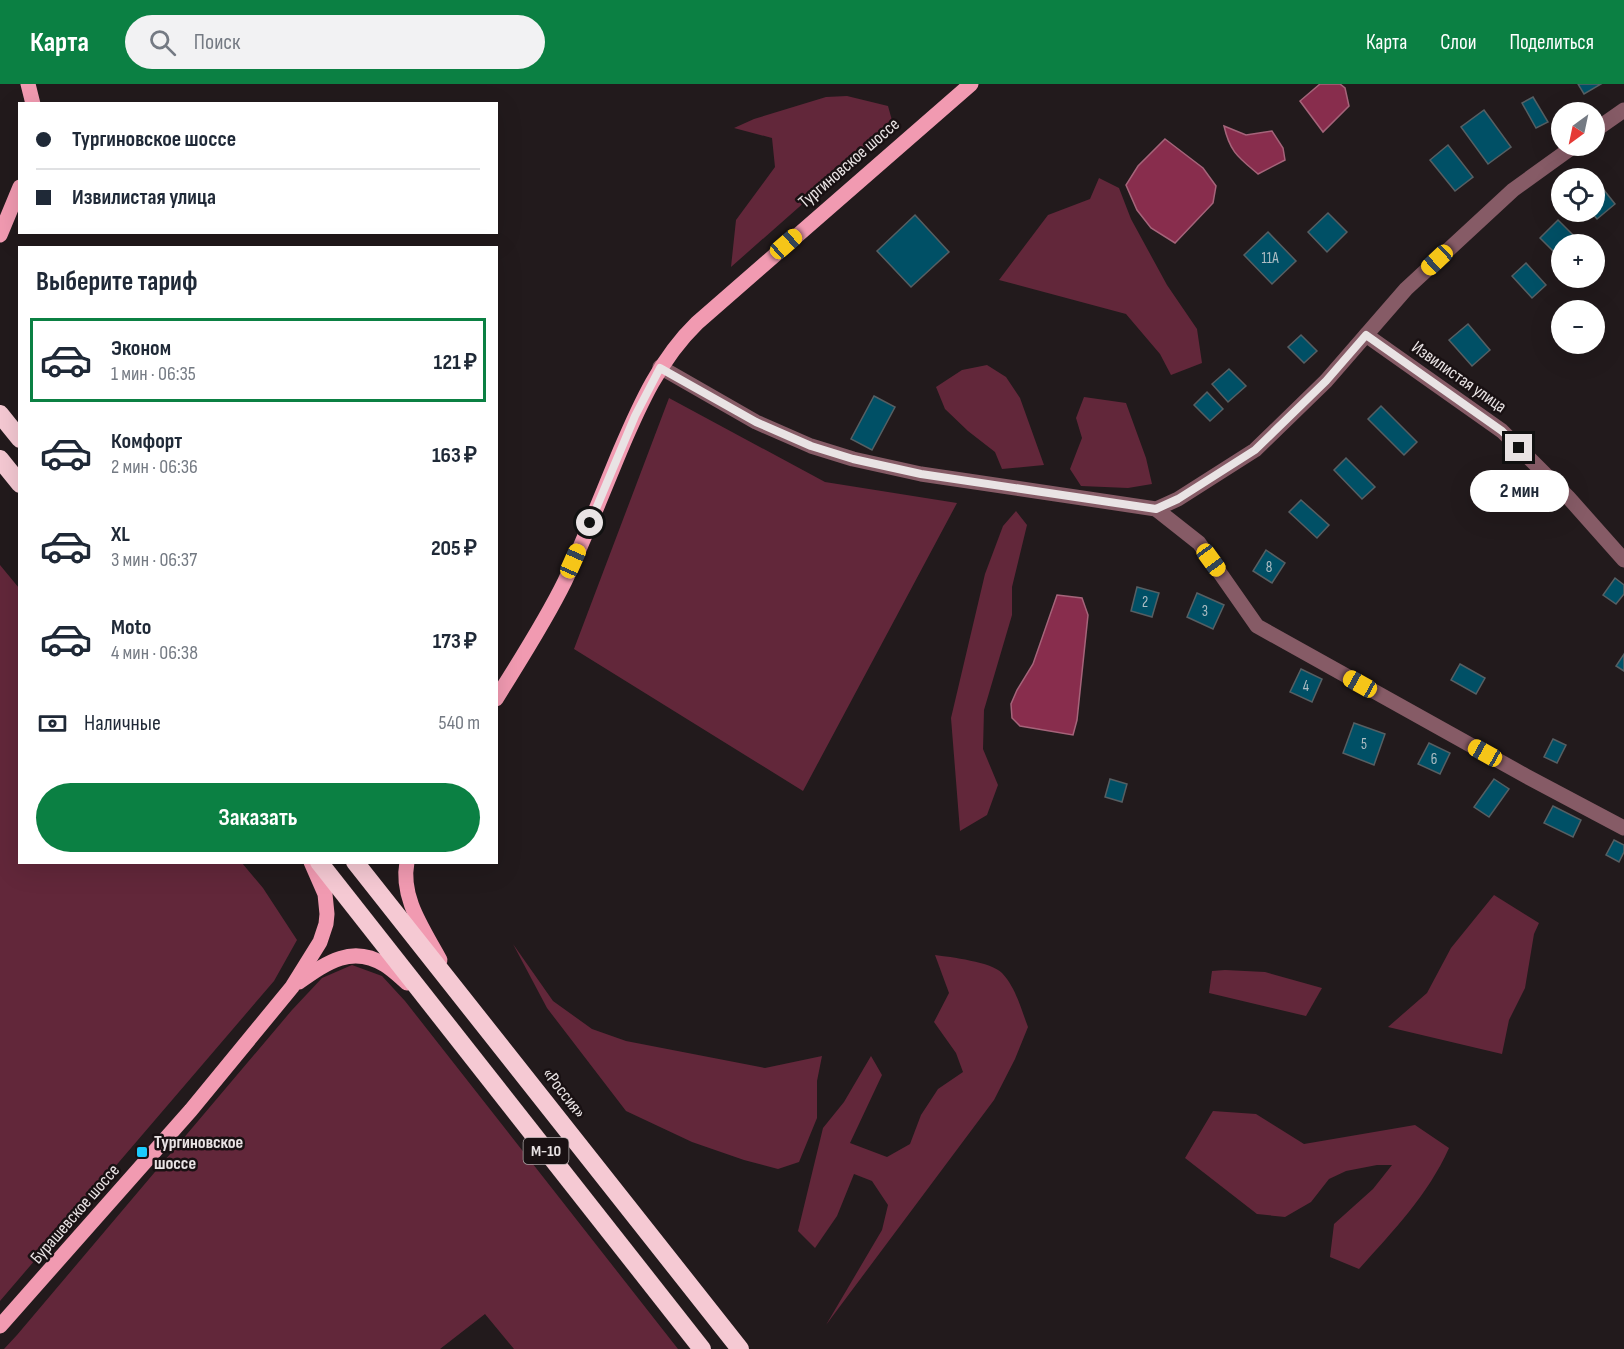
<!DOCTYPE html>
<html lang="ru">
<meta charset="utf-8">
<style>
:root{--surface:#fff;--page:#f2f2f3;--text:#1f2937;--muted:#747a83;--line:#e0e1e3;--accent:#0b8043}
body{margin:0;font-family:"Sofia Sans Condensed",sans-serif;background:var(--page);color:var(--text);height:100vh;display:flex;flex-direction:column;font-size:22px;white-space:nowrap}
*{box-sizing:border-box;margin:0}
p{font-size:20px;color:var(--muted)}
.icon{flex:none;width:33px;height:33px;fill:none;stroke:currentColor;stroke-width:2;stroke-linecap:round;stroke-linejoin:round}
.map{position:relative;flex:1;overflow:hidden}
.side{position:absolute;left:18px;top:162px;width:480px;height:618px;display:flex;flex-direction:column;background:var(--surface);border-radius:0px;box-shadow:0 6px 24px #0002}
.side>*{flex:none}
.hud{position:absolute;left:18px;top:18px;width:480px;height:132px;border-radius:0px;box-shadow:0 6px 24px #0002;display:grid;align-content:center;height:132px;padding:0 18px;background:var(--surface)}
.needle{width:39px;rotate:213deg}
.buttons{position:absolute;left:1551px;top:18px;display:grid;gap:12px}
.buttons a{display:grid;place-items:center;width:54px;height:54px;border-radius:50%;background:var(--surface);box-shadow:0 6px 24px #0002;font-size:30px}
.end{position:absolute;width:27px;height:27px;margin:-14px;border:8px solid #e9e3e4;background:#111;box-shadow:0 0 0 3px #111}
.from{border-radius:50%}
.bubble{position:absolute;height:42px;border-radius:21px;background:var(--surface);box-shadow:0 6px 24px #0002;font-size:20px;font-weight:700;line-height:42px;text-align:center}
.car{position:absolute;width:18px;height:36px;margin:-18px -9px;border-radius:8px;box-shadow:0 0 4px 2px #0007;background:linear-gradient(#f5c518 24%,#345 0 40%,#f5c518 0 76%,#345 0 86%,#f5c518 0)}
.hud b{display:flex;align-items:center;gap:21px;height:57px;font-size:22px}
.hud b+b{border-top:2px solid var(--line)}
.hud i{width:15px;height:15px;background:var(--text)}
ul{padding:0;list-style:none}
li{display:flex;align-items:center;gap:18px;height:84px;margin:0 12px 9px;padding:0 6px;border:3px solid transparent;border-radius:0px}
li div{flex:1}
li b{display:block;font-size:22px}
li em{font-style:normal;font-weight:700}
li.current{border-color:var(--accent)}
li>.icon{width:54px;height:54px;stroke-width:1.5}
h2{padding:0 18px;font-size:27px;line-height:72px}
.pay{display:flex;align-items:center;gap:15px;height:66px;padding:0 18px;font-size:22px}
.pay p{margin-inline-start:auto}
.button{display:flex;gap:12px;margin-top:auto;padding:12px 18px}
.button a{flex:1;height:69px;border-radius:36px;background:var(--accent);color:#fff;font-size:24px;font-weight:700;line-height:69px;text-align:center}
header{display:flex;align-items:center;gap:36px;box-sizing:border-box;height:84px;padding:0 30px;background:var(--accent);color:#fff}
header strong{font-size:28px}
nav{display:flex;gap:33px;margin-inline-start:auto;font-size:21px}
.search{width:420px;height:54px;background:var(--page);display:flex;align-items:center;gap:15px;box-sizing:border-box;padding:0 21px;border-radius:33px;color:var(--muted);font-size:22px}
.map>svg:first-child{display:block}
.green{fill:#62273a}
.water{fill:#882d4d;stroke:#a5647a;stroke-width:1.5}
.building{fill:#005066;stroke:#565f63;stroke-width:1.5}
.lines{fill:none;stroke-linecap:round;stroke-linejoin:round}
.minor{stroke:#865b66;stroke-width:15}
.major{stroke:#f19ab1;stroke-width:15}
.highway{stroke:#f5c9d3;stroke-width:18}
.route{stroke:#e9e3e4;stroke-width:8}
.poi-dot{fill:#1bcafc;stroke:#191113;stroke-width:2}
.labels{text-anchor:middle;dominant-baseline:central;stroke-width:5;stroke-linejoin:round;paint-order:stroke}
.number-label{font-size:15px;fill:#afbec4}
.shield{fill:#191113;stroke:#aba4a5;stroke-width:1.5}
.shield-label{font-size:16px;font-weight:bold;fill:#e9e3e4}
.street-label{font-size:18px;fill:#e9e3e4;stroke:#191113}
.poi-label{font-size:18px;font-weight:bold;fill:#e9e3e4;stroke:#191113;text-anchor:start}
</style>
<header>
<strong>Карта</strong>
<div class="search"><svg class="icon" aria-label="search" viewBox="0 0 24 24"><circle cx="10" cy="10" r="6"/><path d="M15 15l6 6"/></svg>Поиск</div>
<nav><a>Карта</a><a>Слои</a><a>Поделиться</a></nav>
</header>
<div class="map">
<svg width="1624" height="1265" viewBox="0 0 1624 1265">
<rect width="100%" height="100%" fill="#221a1c"/>
<!-- green -->
<g class="green">
<path d="M847,12l41,10 5,18 -162,143 5,-47 39,-53 -3,-29 -38,-10 20,-9 72,-22z"/>
<path d="M1099,94l20,10 12,31 36,66 30,44 5,34 -31,12 -11,-21 -34,-40 -127,-34 49,-65 42,-16z"/>
<path d="M987,281l19,12 14,21 24,67 -42,4 -7,-17 -27,-21 -23,-22 -9,-22 26,-17z"/>
<path d="M1084,313l42,6 20,55 6,26 -24,4 -47,-2 -11,-17 12,-31 -6,-20z"/>
<path d="M669,314l156,84 132,21 -154,288 -229,-142z"/>
<path d="M1016,427l11,14 -15,62v28l-28,95 -1,39 15,36 -11,30 -27,16 -9,-113 34,-144 18,-48z"/>
<path d="M0,481l19,23 1,274 222,1 21,25 34,52 -23,41 -274,320z"/>
<path d="M1494,811l45,28 -5,11 -9,54 -16,32 -7,34 -114,-27 39,-34 24,-45z"/>
<path d="M513,860l40,57 39,28 34,12 139,27 57,-12 -5,25v37l-18,44 -21,7 -34,-9 -52,-18 -66,-31 -79,-103z"/>
<path d="M935,871c15,2 57,7 67,18 14,15 19,36 26,54l-13,32 -21,41 -168,225 56,-95 6,-25 -16,-24 -18,-7 -17,42 -22,32 -17,-17 25,-103 21,-26 27,-46 11,19 -32,68 37,14 23,-13 11,-29 17,-26 25,-17 -7,-19 -22,-31 15,-29z"/>
<path d="M352,881l30,11 23,25 273,348h-164l-29,-35 -45,35h-436l13,-14 275,-325 30,-32z"/>
<path d="M1225,886l40,2 57,16 -16,28 -97,-23 3,-22z"/>
<path d="M1213,1027l43,3 48,30 111,-19 34,23c-21,47 -56,83 -90,121l-29,-12 4,-33 39,-35 19,-24h-15l-31,6 -17,8 -18,23 -26,15 -28,-3 -72,-56z"/>
</g>
<!-- water -->
<g class="water">
<path d="M1320,0h20l5,4 4,18 -26,26 -23,-31z"/>
<path d="M1224,42l22,9 26,-4 11,17 2,12 -27,14c-20,-17 -28,-22 -34,-48z"/>
<path d="M1165,55l38,29 13,18 -3,17 -38,40 -24,-15 -14,-18 -11,-25 12,-19z"/>
<path d="M1057,511l25,3 6,17 -11,105 -4,15 -53,-9 -8,-8 -1,-14 6,-14 16,-26z"/>
</g>
<!-- building -->
<g class="building">
<path d="M1578,0h23l-17,10z"/>
<path d="M1533,13l15,25 -12,6 -14,-25z"/>
<path d="M1484,26l27,37 -23,17 -27,-37z"/>
<path d="M1448,61l25,32 -18,14 -25,-31z"/>
<path d="M1600,101l15,19 -18,15 -6,-7h3v-23z"/>
<path d="M1328,129l19,19 -20,20 -19,-20z"/>
<path d="M915,131l34,37 -38,35 -34,-36z"/>
<path d="M1558,136l21,21 -3,3h-14l-1,15 -21,-21z"/>
<path d="M1268,148l28,29 -24,23 -28,-29z"/>
<path d="M1526,179l20,22 -14,13 -20,-22z"/>
<path d="M1468,240l22,26 -18,16 -23,-26z"/>
<path d="M1301,251l16,16 -13,12 -16,-16z"/>
<path d="M1229,285l17,17 -18,16 -16,-18z"/>
<path d="M1207,308l16,17 -13,12 -16,-16z"/>
<path d="M874,312l21,11 -23,43 -21,-11z"/>
<path d="M1381,322l36,36 -13,13 -36,-36z"/>
<path d="M1346,374l29,29 -13,12 -28,-29z"/>
<path d="M1301,416l28,25 -12,13 -28,-26z"/>
<path d="M1266,466l19,13 -13,20 -19,-12z"/>
<path d="M1615,494l9,7v9l-8,10 -13,-9z"/>
<path d="M1137,503l22,6 -7,24 -21,-6z"/>
<path d="M1197,509l27,12 -11,24 -26,-12z"/>
<path d="M1624,570v17l-8,-5z"/>
<path d="M1460,580l25,14 -9,16 -25,-14z"/>
<path d="M1301,585l21,10 -10,23 -22,-10z"/>
<path d="M1354,639l31,11 -11,31 -31,-12z"/>
<path d="M1553,655l13,6 -9,18 -13,-6z"/>
<path d="M1429,659l21,10 -10,21 -22,-10z"/>
<path d="M1110,695l17,5 -5,18 -17,-5z"/>
<path d="M1494,695l15,10 -20,28 -15,-10z"/>
<path d="M1553,722l28,14 -8,17 -29,-14z"/>
<path d="M1614,756l10,5v7l-5,10 -13,-7z"/>
</g>
<g class="lines">
<!-- minor -->
<g class="minor">
<path d="M1594,47l30,-21"/>
<path d="M1366,251l136,96 66,66 56,63"/>
<path d="M660,283l96,55 55,24 42,13 68,15 235,35 22,-10 77,-49 71,-69 80,-92 107,-99 61,-44"/>
<path d="M1156,425l43,34 58,83 269,150 98,52"/>
</g>
<!-- major -->
<g class="major">
<path d="M28,0l5,20"/>
<path d="M0,151l20,-48"/>
<path d="M496,615c24,-39 49,-77 69,-118 20,-43 37,-87 55,-130 20,-47 40,-92 77,-128l274,-239"/>
<path d="M407,778c-7,36 17,68 33,98"/>
<path d="M299,898c27,-19 53,-38 86,-17 8,5 15,12 22,18"/>
<path d="M0,1242l191,-216 101,-123 28,-45 6,-18 1,-10 -2,-20 -14,-32"/>
</g>
<!-- highway -->
<g class="highway">
<path d="M0,330l20,25"/>
<path d="M0,375l20,25"/>
<path d="M319,778l383,487"/>
<path d="M355,778l385,487"/>
</g>
</g>
<g class="lines">
<!-- route -->
<path class="route" d="M590,439l45,-107 25,-48 96,54 55,24 42,13 68,15 235,35 22,-10 77,-49 71,-69 40,-46 136,96 17,17"/>
</g>
<!-- markers -->
<rect class="poi-dot" x="136" y="1062" width="12" height="12" rx="3"/>
<g class="labels">
<!-- number labels -->
<g class="number-label">
<text x="1270" y="174">11А</text>
<text x="1269" y="483">8</text>
<text x="1145" y="518">2</text>
<text x="1205" y="527">3</text>
<text x="1306" y="602">4</text>
<text x="1364" y="660">5</text>
<text x="1434" y="675">6</text>
</g>
<!-- shield labels -->
<rect class="shield" x="523.5" y="1054" width="45" height="26" rx="4.5"/>
<g class="shield-label">
<text x="546" y="1067">М-10</text>
</g>
<!-- street labels -->
<g class="street-label">
<text transform="translate(849 79) rotate(-41)">Тургиновское шоссе</text>
<text transform="translate(1459 293) rotate(35)">Извилистая улица</text>
<text transform="translate(564 1009) rotate(52)">«Россия»</text>
<text transform="translate(75 1130) rotate(-49)">Бурашевское шоссе</text>
</g>
<!-- poi labels -->
<g class="poi-label">
<text x="154" y="1058">Тургиновское<tspan x="154" dy="21">шоссе</tspan></text>
</g>
</g>
</svg>
<div class="buttons">
<a><svg class="needle" viewBox="-14 -14 28 28"><path d="M0-13l5 13h-10z" fill="#e53935"/><path d="M0 13l5-13h-10z" fill="#747a83"/></svg></a>
<a><svg class="icon" aria-label="locate" viewBox="0 0 24 24"><circle cx="12" cy="12" r="6"/><path d="M12 2v4M12 18v4M2 12h4M18 12h4"/></svg></a>
<a>+</a>
<a>−</a>
</div>
<i class="end from" style="left:590px;top:439px"></i>
<i class="end" style="left:1519px;top:364px"></i>
<div class="bubble" style="left:1470px;top:386px;width:99px">2 мин</div>
<i class="car" style="left:786px;top:160px;rotate:49deg"></i>
<i class="car" style="left:1437px;top:176px;rotate:227deg"></i>
<i class="car" style="left:1211px;top:476px;rotate:144deg"></i>
<i class="car" style="left:573px;top:477px;rotate:24deg"></i>
<i class="car" style="left:1360px;top:600px;rotate:299deg"></i>
<i class="car" style="left:1485px;top:669px;rotate:299deg"></i>
<div class="hud">
<b><i class="from"></i>Тургиновское шоссе</b>
<b><i></i>Извилистая улица</b>
</div>
<section class="side">
<h2>Выберите тариф</h2>
<ul>
<li class="current"><svg class="icon" aria-label="car" viewBox="0 0 24 24"><path d="M5 17H2v-5l4-1 3-4h7l3 4 3 1v5h-3M9 17h6M6 11h13"/><circle cx="7" cy="17" r="2"/><circle cx="17" cy="17" r="2"/></svg><div><b>Эконом</b><p>1 мин · 06:35</p></div><em>121 ₽</em></li>
<li><svg class="icon" aria-label="car" viewBox="0 0 24 24"><path d="M5 17H2v-5l4-1 3-4h7l3 4 3 1v5h-3M9 17h6M6 11h13"/><circle cx="7" cy="17" r="2"/><circle cx="17" cy="17" r="2"/></svg><div><b>Комфорт</b><p>2 мин · 06:36</p></div><em>163 ₽</em></li>
<li><svg class="icon" aria-label="car" viewBox="0 0 24 24"><path d="M5 17H2v-5l4-1 3-4h7l3 4 3 1v5h-3M9 17h6M6 11h13"/><circle cx="7" cy="17" r="2"/><circle cx="17" cy="17" r="2"/></svg><div><b>XL</b><p>3 мин · 06:37</p></div><em>205 ₽</em></li>
<li><svg class="icon" aria-label="car" viewBox="0 0 24 24"><path d="M5 17H2v-5l4-1 3-4h7l3 4 3 1v5h-3M9 17h6M6 11h13"/><circle cx="7" cy="17" r="2"/><circle cx="17" cy="17" r="2"/></svg><div><b>Moto</b><p>4 мин · 06:38</p></div><em>173 ₽</em></li>
</ul>
<div class="pay"><svg class="icon" aria-label="cash" viewBox="0 0 24 24"><path d="M3 7h18v10H3z"/><circle cx="12" cy="12" r="2"/></svg>Наличные<p>540 m</p></div>
<div class="button"><a>Заказать</a></div>
</section>
</div>
